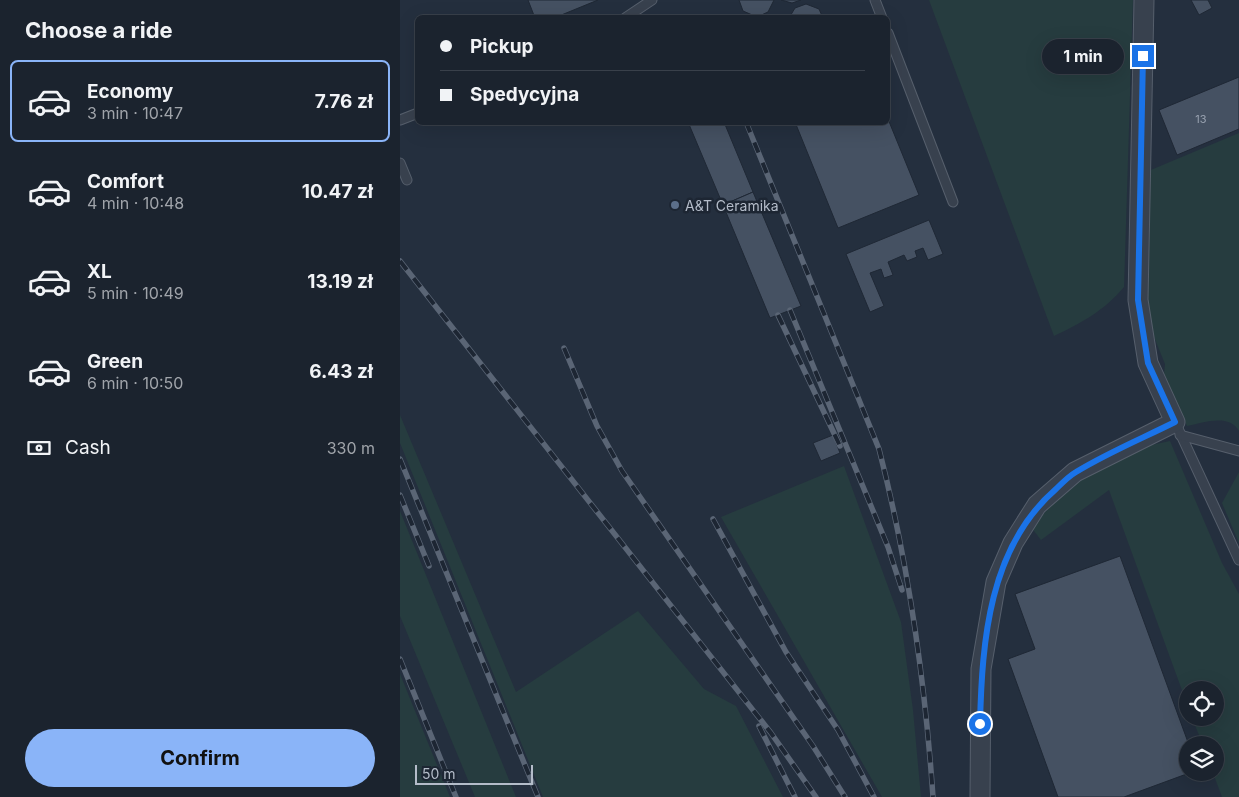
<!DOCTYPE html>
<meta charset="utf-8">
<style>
:root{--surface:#1b232e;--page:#282f3a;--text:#f1f3f6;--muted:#a0a4aa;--line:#39404a;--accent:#8ab4f8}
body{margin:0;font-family:Inter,sans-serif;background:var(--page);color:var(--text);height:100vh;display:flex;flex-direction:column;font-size:19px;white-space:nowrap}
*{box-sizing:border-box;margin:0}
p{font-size:16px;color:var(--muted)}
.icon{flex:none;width:28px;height:28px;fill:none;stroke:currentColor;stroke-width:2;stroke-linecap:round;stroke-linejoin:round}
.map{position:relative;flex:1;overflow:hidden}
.sheet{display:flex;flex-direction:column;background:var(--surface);width:400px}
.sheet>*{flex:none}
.top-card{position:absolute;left:15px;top:15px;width:475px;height:110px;border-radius:8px;box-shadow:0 5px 20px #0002,0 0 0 1px var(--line);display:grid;align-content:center;height:110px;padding:0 25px;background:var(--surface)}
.fabs{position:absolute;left:779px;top:681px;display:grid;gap:10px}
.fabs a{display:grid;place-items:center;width:45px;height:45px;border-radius:50%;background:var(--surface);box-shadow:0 5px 20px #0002,0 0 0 1px var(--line);font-size:25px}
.scale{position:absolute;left:15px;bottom:12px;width:118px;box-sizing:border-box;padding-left:5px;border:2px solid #b4bcc9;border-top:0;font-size:14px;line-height:18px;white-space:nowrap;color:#b4bcc9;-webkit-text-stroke:4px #1d2633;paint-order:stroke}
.end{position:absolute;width:22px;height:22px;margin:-11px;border:6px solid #1a73e8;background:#fff;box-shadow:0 0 0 2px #fff}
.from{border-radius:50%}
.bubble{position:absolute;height:35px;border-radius:18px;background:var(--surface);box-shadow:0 5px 20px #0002,0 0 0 1px var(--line);font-size:16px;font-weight:700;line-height:35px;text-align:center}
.top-card b{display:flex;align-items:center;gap:18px;height:48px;font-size:19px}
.top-card b+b{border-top:1px solid var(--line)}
.top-card i{width:12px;height:12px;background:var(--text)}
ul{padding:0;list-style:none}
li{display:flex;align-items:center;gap:15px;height:82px;margin:0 10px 8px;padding:0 15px;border:2px solid transparent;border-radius:8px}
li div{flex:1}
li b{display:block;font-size:19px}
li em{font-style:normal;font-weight:700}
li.active{border-color:var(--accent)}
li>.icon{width:45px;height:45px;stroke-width:1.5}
h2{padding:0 25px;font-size:22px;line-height:60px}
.pay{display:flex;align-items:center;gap:12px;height:55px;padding:0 25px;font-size:19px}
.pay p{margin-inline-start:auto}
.action{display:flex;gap:10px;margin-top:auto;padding:10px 25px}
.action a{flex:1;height:58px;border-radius:30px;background:var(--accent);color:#111;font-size:20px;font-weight:700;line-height:58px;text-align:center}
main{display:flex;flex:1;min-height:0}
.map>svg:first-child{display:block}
.green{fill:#263c3f}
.building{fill:#455162;stroke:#1f2835}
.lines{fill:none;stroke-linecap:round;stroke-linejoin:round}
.service-casing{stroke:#565f6c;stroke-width:11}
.minor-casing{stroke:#565f6c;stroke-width:21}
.service{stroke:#38414e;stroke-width:9}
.minor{stroke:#38414e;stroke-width:19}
.rail-casing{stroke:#5a6575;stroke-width:5.5}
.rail{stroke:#1d2633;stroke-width:4;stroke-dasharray:11;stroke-linecap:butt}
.route{stroke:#1a73e8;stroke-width:6}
.service-dot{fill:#5c6f8a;stroke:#1d2633;stroke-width:2}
.labels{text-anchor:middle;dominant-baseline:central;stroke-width:5;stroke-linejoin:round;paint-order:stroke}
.number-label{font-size:11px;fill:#98a1af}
.poi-label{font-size:14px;fill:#b4bcc9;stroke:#1d2633;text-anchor:start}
</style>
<main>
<section class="sheet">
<h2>Choose a ride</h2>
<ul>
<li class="active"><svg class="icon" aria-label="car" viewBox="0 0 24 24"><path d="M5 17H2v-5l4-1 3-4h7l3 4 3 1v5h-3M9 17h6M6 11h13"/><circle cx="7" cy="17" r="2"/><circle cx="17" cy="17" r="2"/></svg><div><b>Economy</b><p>3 min · 10:47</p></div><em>7.76 zł</em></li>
<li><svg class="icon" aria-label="car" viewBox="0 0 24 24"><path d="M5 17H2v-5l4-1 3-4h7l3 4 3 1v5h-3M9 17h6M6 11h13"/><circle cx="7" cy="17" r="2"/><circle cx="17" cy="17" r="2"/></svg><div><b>Comfort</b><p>4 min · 10:48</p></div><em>10.47 zł</em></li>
<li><svg class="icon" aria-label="car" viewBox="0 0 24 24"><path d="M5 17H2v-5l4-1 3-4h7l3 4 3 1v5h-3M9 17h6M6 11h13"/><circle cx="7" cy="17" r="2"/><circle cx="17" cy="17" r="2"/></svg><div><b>XL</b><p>5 min · 10:49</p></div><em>13.19 zł</em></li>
<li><svg class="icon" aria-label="car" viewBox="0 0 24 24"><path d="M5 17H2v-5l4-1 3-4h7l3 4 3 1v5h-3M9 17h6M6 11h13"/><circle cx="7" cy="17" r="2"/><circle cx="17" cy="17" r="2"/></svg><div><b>Green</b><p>6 min · 10:50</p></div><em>6.43 zł</em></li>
</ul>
<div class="pay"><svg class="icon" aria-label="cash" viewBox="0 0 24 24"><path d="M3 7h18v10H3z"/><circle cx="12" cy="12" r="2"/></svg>Cash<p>330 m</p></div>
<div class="action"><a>Confirm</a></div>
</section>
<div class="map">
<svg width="839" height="797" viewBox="0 0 839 797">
<rect width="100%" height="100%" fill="#242f3e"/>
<!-- green -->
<g class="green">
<path d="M529,0h204l-9,287c-20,24 -43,36 -70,49z"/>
<path d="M839,133v298c-10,-18 -36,-8 -52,-5l-23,-51 1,-11 -13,-32 -6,-39v-121z"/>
<path d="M0,415l116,277 122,-81 66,78 32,17 47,91h-240l-143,-354z"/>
<path d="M770,441l52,122 17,31v203h-17l-9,-24 2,-1v-27h-12l-11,-27h23v-28h-27l-1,14 -78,-214 -68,50 -10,-13 45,-47 61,-32z"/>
<path d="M444,466l57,156 12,88 8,87h-39l-161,-280z"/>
<path d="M839,472v71l-17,-40z"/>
<path d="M0,511l116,286h-41l-75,-181z"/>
<path d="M0,674l50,123h-50z"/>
</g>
<!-- building -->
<g class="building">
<path d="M128,0h70l-44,18h-19z"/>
<path d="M339,0h35l-6,12 -11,5 -14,-6z"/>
<path d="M381,0h20l-9,3z"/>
<path d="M791,0h17l4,8 -13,7z"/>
<path d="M406,4l13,5 4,9h-34l6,-10z"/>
<path d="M839,77v52l-62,26 -18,-45z"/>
<path d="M488,119l31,76 -81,33 -43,-106h93z"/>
<path d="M288,122h36l29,70 -30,13z"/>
<path d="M353,192l48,114 -31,12 -47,-113z"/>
<path d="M529,220l14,34 -15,6 -5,-12 -8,3 2,6 -10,4 -3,-6 -16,7 5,13 -9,3 -3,-9 -11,4 14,33 -14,6 -24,-58z"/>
<path d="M433,435l7,18 -19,8 -8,-18z"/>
<path d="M720,556l69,189h-1v27h4l-68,25h-66l-50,-138 27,-10 -20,-55z"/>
</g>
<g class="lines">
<!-- service casing -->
<g class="service-casing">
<g id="service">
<path d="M475,0l7,18"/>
<path d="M225,18l27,-18"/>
<path d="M488,33l65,169"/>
<path d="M0,120l18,-7"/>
<path d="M0,163l7,17"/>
<path d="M775,422l64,138"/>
<path d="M780,435l59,16"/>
</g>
</g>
<!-- minor casing -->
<g class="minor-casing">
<path id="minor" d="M580,797l1,-128 15,-87 17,-39 24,-38 38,-33 100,-50 -27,-59 -10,-63 6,-300"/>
</g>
<!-- service -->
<use href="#service" class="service"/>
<!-- minor -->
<use href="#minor" class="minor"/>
<!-- rail casing -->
<g class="rail-casing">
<g id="rail">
<path d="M346,122l133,327c29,113 46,232 54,348"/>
<path d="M0,261l371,472 45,64"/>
<path d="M390,310l98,237 14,43"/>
<path d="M378,315l62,131"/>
<path d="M164,348l33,78 25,45 191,275 32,51"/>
<path d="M0,459l138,338"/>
<path d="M0,495l29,71"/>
<path d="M313,519l73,133 52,78 36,67"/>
<path d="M0,659l56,138"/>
<path d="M359,726l36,71"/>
</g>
</g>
<!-- rail -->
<use href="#rail" class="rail"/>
</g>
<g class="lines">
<!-- route -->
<path class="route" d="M580,724c2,-83 9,-177 76,-235 6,-6 13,-13 20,-17 31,-19 67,-34 99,-50l-27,-59 -10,-63 5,-244"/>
</g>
<!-- markers -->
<circle class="service-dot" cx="275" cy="205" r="5"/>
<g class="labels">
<!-- number labels -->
<g class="number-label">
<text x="801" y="119">13</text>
</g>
<!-- poi labels -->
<g class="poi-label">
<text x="285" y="205">A&amp;T Ceramika</text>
</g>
</g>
</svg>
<div class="fabs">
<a><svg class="icon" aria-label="locate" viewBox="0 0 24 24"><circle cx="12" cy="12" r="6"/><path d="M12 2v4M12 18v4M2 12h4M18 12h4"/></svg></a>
<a><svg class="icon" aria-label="layers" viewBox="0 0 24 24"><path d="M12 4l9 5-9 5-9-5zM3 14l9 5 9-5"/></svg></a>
</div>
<div class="scale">50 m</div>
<i class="end from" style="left:580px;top:724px"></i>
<i class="end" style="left:743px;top:56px"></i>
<div class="bubble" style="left:642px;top:39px;width:82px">1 min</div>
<div class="top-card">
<b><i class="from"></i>Pickup</b>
<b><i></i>Spedycyjna</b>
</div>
</div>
</main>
